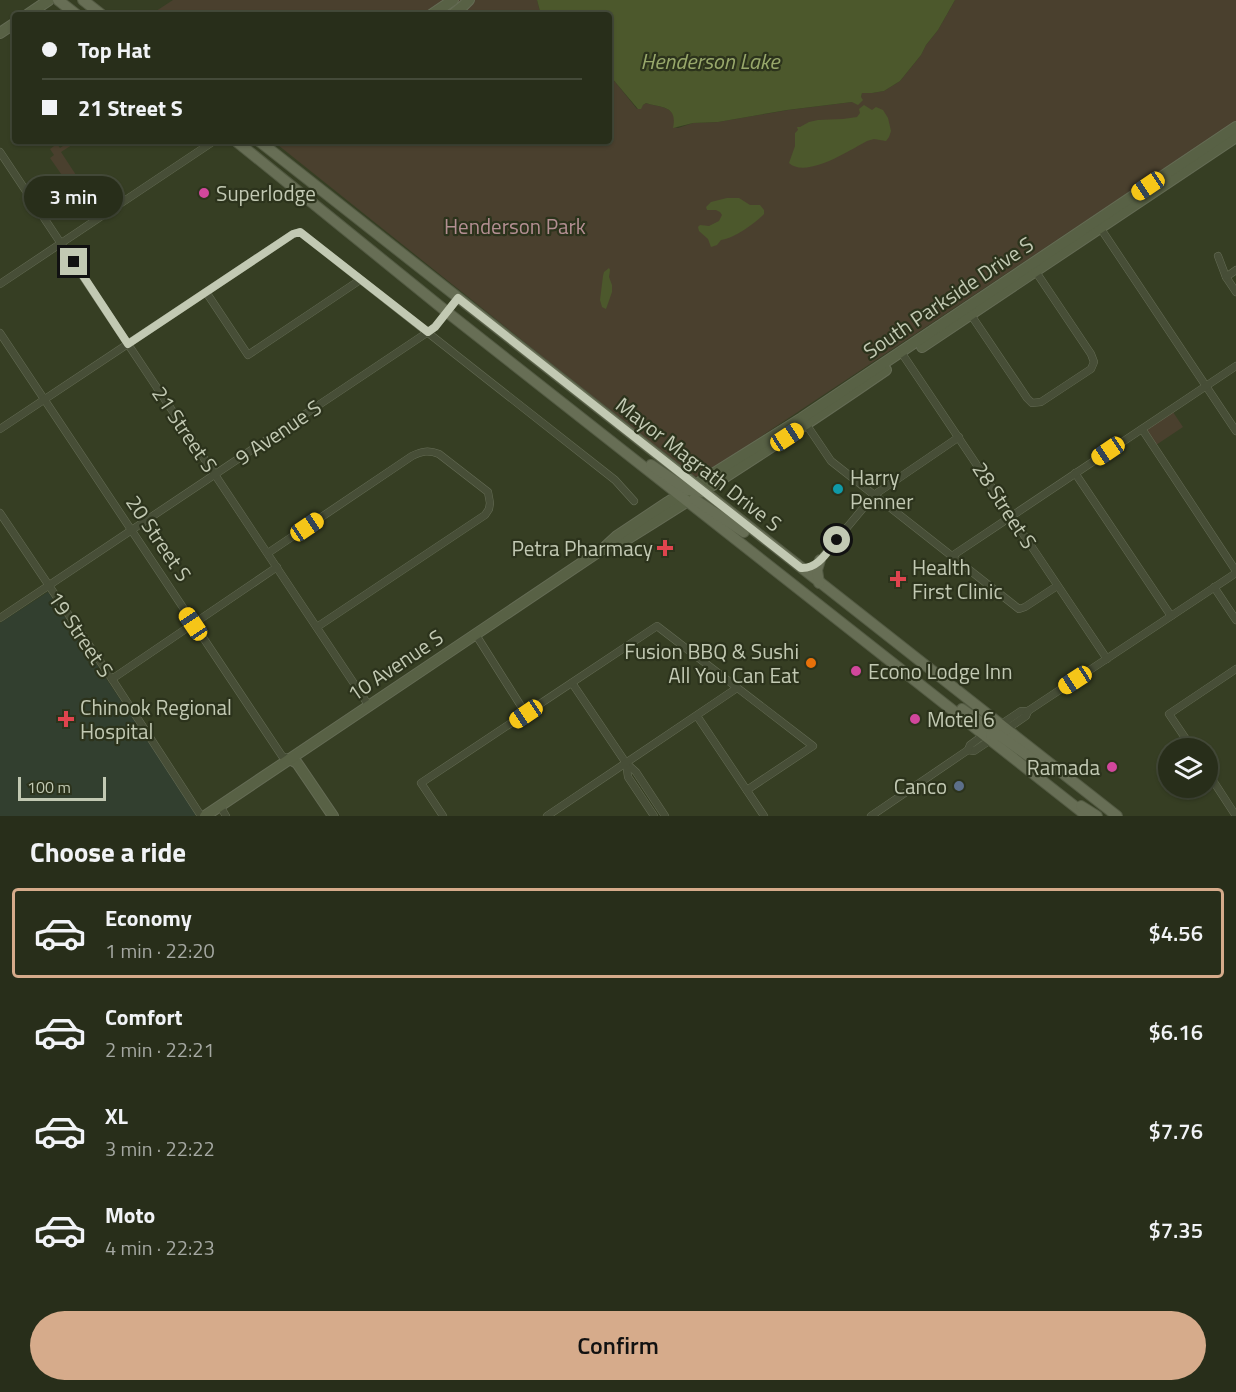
<!DOCTYPE html>
<meta charset="utf-8">
<style>
:root{--surface:#282e1a;--page:#343a27;--text:#f1f3f6;--muted:#a5a8a2;--line:#444a39;--accent:#d6ab8b}
body{margin:0;font-family:"Titillium Web",sans-serif;background:var(--page);color:var(--text);height:100vh;display:flex;flex-direction:column;font-size:22px;white-space:nowrap}
*{box-sizing:border-box;margin:0}
p{font-size:20px;color:var(--muted)}
.icon{flex:none;width:33px;height:33px;fill:none;stroke:currentColor;stroke-width:2;stroke-linecap:round;stroke-linejoin:round}
.map{position:relative;height:816px;overflow:hidden}
.sheet{display:flex;flex-direction:column;background:var(--surface);flex:1}
.sheet>*{flex:none}
.guide{position:absolute;left:12px;top:12px;width:600px;height:132px;border-radius:6px;box-shadow:0 2px 4px #0004,0 0 0 2px var(--line);display:grid;align-content:center;height:132px;padding:0 30px;background:var(--surface)}
.fabs{position:absolute;left:1158px;top:738px;display:grid;gap:12px}
.fabs a{display:grid;place-items:center;width:60px;height:60px;border-radius:50%;background:var(--surface);box-shadow:0 2px 4px #0004,0 0 0 2px var(--line);font-size:30px}
.scale{position:absolute;left:18px;bottom:15px;width:88px;box-sizing:border-box;padding-left:6px;border:3px solid #c2c9b3;border-top:0;font-size:16px;line-height:21px;white-space:nowrap;color:#c2c9b3;-webkit-text-stroke:4px #2c331c;paint-order:stroke}
.end{position:absolute;width:27px;height:27px;margin:-14px;border:8px solid #c2c9b3;background:#111;box-shadow:0 0 0 3px #111}
.from{border-radius:50%}
.bubble{position:absolute;height:42px;border-radius:21px;background:var(--surface);box-shadow:0 2px 4px #0004,0 0 0 2px var(--line);font-size:20px;font-weight:600;line-height:42px;text-align:center}
.car{position:absolute;width:18px;height:36px;margin:-18px -9px;border-radius:8px;box-shadow:0 0 4px 2px #0007;background:linear-gradient(#f5c518 24%,#345 0 40%,#f5c518 0 76%,#345 0 86%,#f5c518 0)}
.guide b{display:flex;align-items:center;gap:21px;height:57px;font-size:22px}
.guide b+b{border-top:2px solid var(--line)}
.guide i{width:15px;height:15px;background:var(--text)}
ul{padding:0;list-style:none}
li{display:flex;align-items:center;gap:18px;height:90px;margin:0 12px 9px;padding:0 18px;border:3px solid transparent;border-radius:6px}
li div{flex:1}
li b{display:block;font-size:22px}
li em{font-style:normal;font-weight:600}
li.active{border-color:var(--accent)}
li>.icon{width:54px;height:54px;stroke-width:1.5}
h2{padding:0 30px;font-size:27px;line-height:72px}
.cta{display:flex;gap:12px;margin-top:auto;padding:12px 30px}
.cta a{flex:1;height:69px;border-radius:36px;background:var(--accent);color:#111;font-size:24px;font-weight:600;line-height:69px;text-align:center}
.map>svg:first-child{display:block}
.medical{fill:#323f2f}
.green{fill:#4a402e}
.water{fill:#4c582c}
.lines{fill:none;stroke-linecap:round;stroke-linejoin:round}
.street-casing{stroke:#656c55;stroke-width:8}
.secondary-casing{stroke:#656c55;stroke-width:12}
.primary-casing{stroke:#535a43;stroke-width:12}
.street{stroke:#474e37;stroke-width:7}
.secondary{stroke:#586145;stroke-width:10}
.primary{stroke:#676e55;stroke-width:10}
.route{stroke:#c2c9b3;stroke-width:8}
.hotel-dot{fill:#d1479c;stroke:#2c331c;stroke-width:2}
.culture-dot{fill:#0f9aa8;stroke:#2c331c;stroke-width:2}
.health-dot{fill:#e0444e;stroke:#2c331c;stroke-width:2}
.food-dot{fill:#e8710a;stroke:#2c331c;stroke-width:2}
.service-dot{fill:#5c6f8a;stroke:#2c331c;stroke-width:2}
.labels{text-anchor:middle;dominant-baseline:central;stroke-width:4.5;stroke-linejoin:round;paint-order:stroke}
.poi-label{font-size:21px;fill:#c2c9b3;stroke:#2c331c;text-anchor:start}
.park-label{font-size:21px;fill:#b38f92;stroke:#2c331c}
.street-label{font-size:21px;fill:#c2c9b3;stroke:#2c331c}
.water-label{font-size:22px;font-style:italic;fill:#98a86b;stroke:#2c331c}
</style>
<div class="map">
<svg width="1236" height="816" viewBox="0 0 1236 816">
<rect width="100%" height="100%" fill="#363e23"/>
<!-- medical -->
<path class="medical" d="M48,592l149,222 -3,2h-194v-193z"/>
<!-- green -->
<g class="green">
<path d="M173,0h364l4,15h-391z"/>
<path d="M955,0h281v121l-536,356 -8,-1 -419,-335h336v-70l3,3v4l25,31 9,-6c14,5 32,2 28,24l4,1 15,-5 25,-1 70,-12 64,-8 9,-5 1,-4h10l12,-2 16,-10 21,-26 5,-10 12,-15z"/>
<path d="M65,141h13l-17,11 15,23 -10,6 -16,-23 4,-3 -4,-6 7,-5 3,4 3,-2z"/>
<path d="M1171,409l12,18 -30,20 -11,-18z"/>
</g>
<!-- water -->
<g class="water">
<path d="M537,0h418l-17,30 -12,15 -5,10 -21,26 -16,10 -12,2h-10l-1,4 2,3 -5,5 -6,-3 -65,8 -69,12 -25,1 -20,5c5,-23 -12,-20 -27,-25l-3,2 -2,4h-3l-27,-32 1,-3 -3,-3v-56h-68z"/>
<path d="M864,105l8,5 4,-3 7,3 5,8 3,13 -2,6 -3,4 -12,-2 -7,2c-17,9 -61,38 -78,22l6,-17v-13l3,-3 -1,-3h3l9,-5 9,-2 25,-1 14,-2 3,-4 -1,-4z"/>
<path d="M727,198h12l11,7h10l4,5v4c-10,10 -29,24 -43,26l-4,5 -6,2 -3,-8 -9,-8 -1,-4 2,-2 9,1 10,-5 3,-6 -2,-3 -4,-2h-9l-1,-3 5,-5z"/>
<path d="M609,268l1,2 -1,7 3,8v7l-6,17 -4,-2 -2,-7 3,-24 1,-4z"/>
</g>
<g class="lines">
<!-- street casing -->
<g class="street-casing">
<g id="street">
<path d="M0,152l369,554"/>
<path d="M1099,226l137,205"/>
<path d="M1218,256l8,21 10,15"/>
<path d="M1226,277l10,-7"/>
<path d="M0,284l214,-143"/>
<path d="M206,292l42,63 112,-75"/>
<path d="M969,312l58,86 5,5 9,-1 50,-33 3,-7 -3,-8 -57,-85"/>
<path d="M0,333l282,423 8,3"/>
<path d="M901,352l206,307"/>
<path d="M804,421l27,40 188,148 6,-2 32,-21"/>
<path d="M0,429l293,-195 7,-2 315,248 19,21"/>
<path d="M1142,429l94,142"/>
<path d="M1075,473l96,143"/>
<path d="M0,513l112,166 89,137"/>
<path d="M268,553l144,-97c10,-5 17,-6 27,-2l49,38 2,11 -1,6 -4,6 -168,112"/>
<path d="M952,556l284,-190"/>
<path d="M820,560l54,-65 85,-58"/>
<path d="M1214,587l22,33"/>
<path d="M0,618l428,-286 7,-5 23,-29"/>
<path d="M476,635l50,79"/>
<path d="M112,679l165,-112"/>
<path d="M572,683l54,80 10,9 29,44"/>
<path d="M697,716l67,100"/>
<path d="M1000,725l21,-14h7l208,-138"/>
<path d="M1004,731l22,-15 2,-5"/>
<path d="M1192,748l-23,-34 67,-45"/>
<path d="M968,750l6,1 18,-12"/>
<path d="M626,763l2,14 26,39"/>
<path d="M1208,773l28,43"/>
<path d="M220,806l6,10"/>
<path d="M443,816l-22,-33 236,-157 156,120 -66,44"/>
<path d="M547,816l190,-128"/>
<path d="M871,816l97,-66 2,-5 15,-11"/>
</g>
</g>
<!-- secondary casing -->
<g class="secondary-casing">
<g id="secondary">
<path d="M27,15l22,-15"/>
<path d="M431,15l22,-15"/>
<path d="M452,15l11,-9 6,-6"/>
<path d="M0,33l15,-10"/>
<path d="M922,347l314,-210"/>
<path d="M609,546l12,-3c90,-56 178,-113 265,-173"/>
<path d="M290,759l7,4 36,53"/>
<path d="M205,816l399,-268 13,-12 51,-34 134,-84 434,-291"/>
</g>
</g>
<!-- primary casing -->
<g class="primary-casing">
<g id="primary">
<path d="M58,0l19,15"/>
<path d="M83,0l19,15"/>
<path d="M236,141l211,171 640,504"/>
<path d="M259,141l858,675"/>
<path d="M651,465l37,25 15,2"/>
<path d="M694,499l50,33"/>
<path d="M819,583l-2,-13 3,-10"/>
<path d="M962,709l30,21h14"/>
<path d="M991,735h8l39,28"/>
<path d="M1081,806l16,10"/>
</g>
</g>
<!-- street -->
<use href="#street" class="street"/>
<!-- secondary -->
<use href="#secondary" class="secondary"/>
<!-- primary -->
<use href="#primary" class="primary"/>
</g>
<g class="lines">
<!-- route -->
<path class="route" d="M74,262l54,82 165,-110 7,-2 128,100 7,-5 23,-29 343,270c17,1 26,-16 36,-28"/>
</g>
<!-- markers -->
<g class="hotel-dot">
<circle cx="204" cy="193" r="6"/>
<circle cx="856" cy="671" r="6"/>
<circle cx="915" cy="719" r="6"/>
<circle cx="1112" cy="767" r="6"/>
</g>
<circle class="culture-dot" cx="838" cy="489" r="6"/>
<g class="health-dot">
<path d="M662 539h6v6h6v6h-6v6h-6v-6h-6v-6h6z"/>
<path d="M895 570h6v6h6v6h-6v6h-6v-6h-6v-6h6z"/>
<path d="M63 710h6v6h6v6h-6v6h-6v-6h-6v-6h6z"/>
</g>
<circle class="food-dot" cx="811" cy="663" r="6"/>
<circle class="service-dot" cx="959" cy="786" r="6"/>
<g class="labels">
<!-- poi labels -->
<g class="poi-label">
<text x="216" y="193">Superlodge</text>
<text x="850" y="477">Harry<tspan x="850" dy="24">Penner</tspan></text>
<text x="653" y="548" text-anchor="end">Petra Pharmacy</text>
<text x="912" y="567">Health<tspan x="912" dy="24">First Clinic</tspan></text>
<text x="799" y="651" text-anchor="end">Fusion BBQ &amp; Sushi<tspan x="799" dy="24">All You Can Eat</tspan></text>
<text x="868" y="671">Econo Lodge Inn</text>
<text x="80" y="707">Chinook Regional<tspan x="80" dy="24">Hospital</tspan></text>
<text x="927" y="719">Motel 6</text>
<text x="1100" y="767" text-anchor="end">Ramada</text>
<text x="947" y="786" text-anchor="end">Canco</text>
</g>
<!-- park labels -->
<g class="park-label">
<text x="515" y="226">Henderson Park</text>
</g>
<!-- street labels -->
<g class="street-label">
<text transform="translate(948 297) rotate(-34)">South Parkside Drive S</text>
<text transform="translate(185 429) rotate(56)">21 Street S</text>
<text transform="translate(278 432) rotate(-34)">9 Avenue S</text>
<text transform="translate(699 464) rotate(38)">Mayor Magrath Drive S</text>
<text transform="translate(1005 505) rotate(57)">28 Street S</text>
<text transform="translate(159 538) rotate(56)">20 Street S</text>
<text transform="translate(81 634) rotate(56)">19 Street S</text>
<text transform="translate(395 665) rotate(-34)">10 Avenue S</text>
</g>
<!-- water labels -->
<g class="water-label">
<text x="710" y="61">Henderson Lake</text>
</g>
</g>
</svg>
<div class="fabs">
<a><svg class="icon" aria-label="layers" viewBox="0 0 24 24"><path d="M12 4l9 5-9 5-9-5zM3 14l9 5 9-5"/></svg></a>
</div>
<div class="scale">100 m</div>
<i class="end from" style="left:837px;top:540px"></i>
<i class="end" style="left:74px;top:262px"></i>
<div class="bubble" style="left:24px;top:176px;width:99px">3 min</div>
<i class="car" style="left:1148px;top:186px;rotate:236deg"></i>
<i class="car" style="left:787px;top:437px;rotate:57deg"></i>
<i class="car" style="left:1108px;top:451px;rotate:236deg"></i>
<i class="car" style="left:307px;top:527px;rotate:56deg"></i>
<i class="car" style="left:193px;top:624px;rotate:326deg"></i>
<i class="car" style="left:1075px;top:680px;rotate:237deg"></i>
<i class="car" style="left:526px;top:714px;rotate:236deg"></i>
<div class="guide">
<b><i class="from"></i>Top Hat</b>
<b><i></i>21 Street S</b>
</div>
</div>
<section class="sheet">
<h2>Choose a ride</h2>
<ul>
<li class="active"><svg class="icon" aria-label="car" viewBox="0 0 24 24"><path d="M5 17H2v-5l4-1 3-4h7l3 4 3 1v5h-3M9 17h6M6 11h13"/><circle cx="7" cy="17" r="2"/><circle cx="17" cy="17" r="2"/></svg><div><b>Economy</b><p>1 min · 22:20</p></div><em>$4.56</em></li>
<li><svg class="icon" aria-label="car" viewBox="0 0 24 24"><path d="M5 17H2v-5l4-1 3-4h7l3 4 3 1v5h-3M9 17h6M6 11h13"/><circle cx="7" cy="17" r="2"/><circle cx="17" cy="17" r="2"/></svg><div><b>Comfort</b><p>2 min · 22:21</p></div><em>$6.16</em></li>
<li><svg class="icon" aria-label="car" viewBox="0 0 24 24"><path d="M5 17H2v-5l4-1 3-4h7l3 4 3 1v5h-3M9 17h6M6 11h13"/><circle cx="7" cy="17" r="2"/><circle cx="17" cy="17" r="2"/></svg><div><b>XL</b><p>3 min · 22:22</p></div><em>$7.76</em></li>
<li><svg class="icon" aria-label="car" viewBox="0 0 24 24"><path d="M5 17H2v-5l4-1 3-4h7l3 4 3 1v5h-3M9 17h6M6 11h13"/><circle cx="7" cy="17" r="2"/><circle cx="17" cy="17" r="2"/></svg><div><b>Moto</b><p>4 min · 22:23</p></div><em>$7.35</em></li>
</ul>
<div class="cta"><a>Confirm</a></div>
</section>
